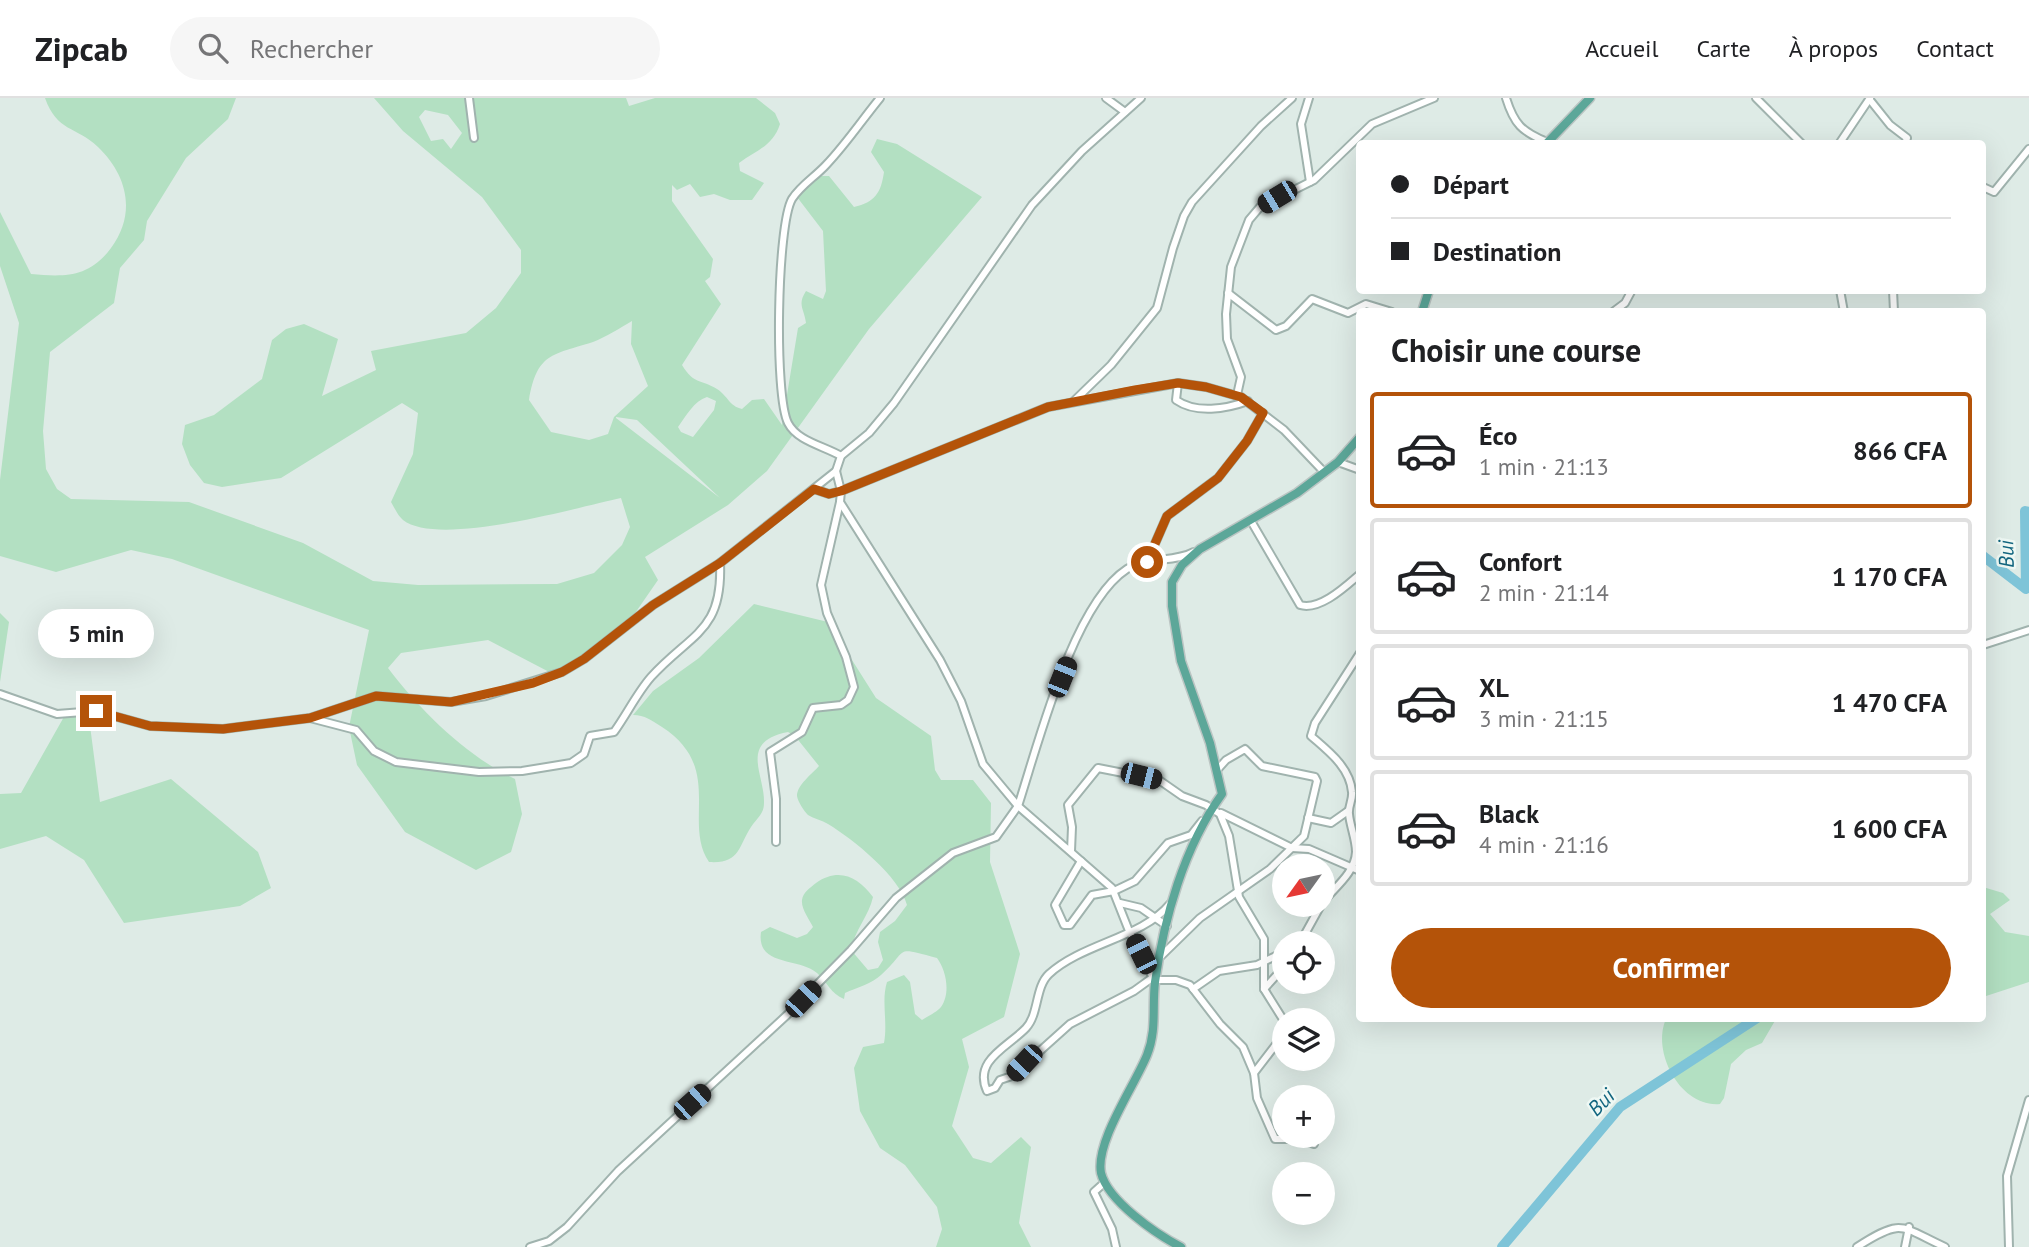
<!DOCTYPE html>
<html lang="fr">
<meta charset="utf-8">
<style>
:root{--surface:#fff;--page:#f6f6f6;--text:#202124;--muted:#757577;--line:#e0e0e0;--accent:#b45309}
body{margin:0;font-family:"PT Sans",sans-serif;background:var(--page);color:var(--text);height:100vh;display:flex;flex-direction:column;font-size:26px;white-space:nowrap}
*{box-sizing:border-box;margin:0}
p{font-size:23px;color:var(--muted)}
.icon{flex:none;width:38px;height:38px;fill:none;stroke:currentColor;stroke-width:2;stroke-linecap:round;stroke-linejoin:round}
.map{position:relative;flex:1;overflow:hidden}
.sheet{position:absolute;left:1356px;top:210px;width:630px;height:714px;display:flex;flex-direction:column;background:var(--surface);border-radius:7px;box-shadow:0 7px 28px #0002}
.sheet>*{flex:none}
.top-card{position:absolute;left:1356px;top:42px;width:630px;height:154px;border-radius:7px;box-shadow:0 7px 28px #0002;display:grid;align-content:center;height:154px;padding:0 35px;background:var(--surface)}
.needle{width:46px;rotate:237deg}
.buttons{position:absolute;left:1272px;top:756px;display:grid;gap:14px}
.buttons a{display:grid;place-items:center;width:63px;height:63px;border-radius:50%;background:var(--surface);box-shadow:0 7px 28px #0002;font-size:35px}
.end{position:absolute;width:32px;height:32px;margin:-16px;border:9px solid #b45309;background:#fff;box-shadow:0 0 0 4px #fff}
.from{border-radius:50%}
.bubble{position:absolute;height:49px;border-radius:24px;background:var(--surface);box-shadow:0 7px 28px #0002;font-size:23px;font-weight:600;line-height:49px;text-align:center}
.car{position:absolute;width:21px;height:42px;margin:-21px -10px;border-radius:9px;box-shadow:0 0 5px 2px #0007;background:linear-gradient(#222 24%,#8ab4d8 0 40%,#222 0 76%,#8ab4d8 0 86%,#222 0)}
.top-card b{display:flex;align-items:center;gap:24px;height:66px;font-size:26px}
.top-card b+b{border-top:2px solid var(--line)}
.top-card i{width:18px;height:18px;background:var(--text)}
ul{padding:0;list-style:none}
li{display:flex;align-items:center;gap:21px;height:116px;margin:0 14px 10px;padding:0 21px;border:4px solid var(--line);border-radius:7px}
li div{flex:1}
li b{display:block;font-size:26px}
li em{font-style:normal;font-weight:600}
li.active{border-color:var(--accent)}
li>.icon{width:63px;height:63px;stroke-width:1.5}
h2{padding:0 35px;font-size:32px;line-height:84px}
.cta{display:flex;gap:14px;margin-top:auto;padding:14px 35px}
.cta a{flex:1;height:80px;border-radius:42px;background:var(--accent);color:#fff;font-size:28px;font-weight:600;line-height:80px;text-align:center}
header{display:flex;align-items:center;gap:42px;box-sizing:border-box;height:98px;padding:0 35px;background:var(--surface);border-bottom:2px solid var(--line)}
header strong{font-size:33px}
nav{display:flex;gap:38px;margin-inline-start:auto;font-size:24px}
.search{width:490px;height:63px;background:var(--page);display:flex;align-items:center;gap:18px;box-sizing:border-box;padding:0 24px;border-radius:38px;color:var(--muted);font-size:26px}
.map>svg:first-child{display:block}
.green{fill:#b3e0c2;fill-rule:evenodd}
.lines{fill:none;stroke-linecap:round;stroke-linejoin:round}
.river{stroke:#7ec4d8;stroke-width:10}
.minor-casing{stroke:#a0b3ae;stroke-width:10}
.major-casing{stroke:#bbc5c3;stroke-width:11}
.minor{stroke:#fff;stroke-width:6}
.major{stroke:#5ca799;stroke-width:8}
.route{stroke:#b45309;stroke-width:9}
.labels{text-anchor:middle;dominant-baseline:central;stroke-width:5;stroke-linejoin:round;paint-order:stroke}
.water-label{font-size:21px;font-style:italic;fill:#11657f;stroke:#eef8f4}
</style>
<header>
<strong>Zipcab</strong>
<div class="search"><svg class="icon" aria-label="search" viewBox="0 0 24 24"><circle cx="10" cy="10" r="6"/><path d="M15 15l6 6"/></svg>Rechercher</div>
<nav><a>Accueil</a><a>Carte</a><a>À propos</a><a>Contact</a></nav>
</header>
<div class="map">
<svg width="2029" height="1149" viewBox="0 0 2029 1149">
<rect width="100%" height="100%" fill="#deebe6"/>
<!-- green -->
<g class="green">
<path d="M45,0h191l-8,21 -42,39 -39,63 -3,19 -24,28 -6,35 -64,49 -7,79 3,38 11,20 14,10 118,3 114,41 70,38 45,4 139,-1 37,-11 28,-28 8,-18 -9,-29c-43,9 -182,50 -218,22 -5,-4 -9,-13 -12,-18l22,-48 5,-41 -16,-10 -121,75 -59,9 -18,-4 -14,-18 -8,-21 3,-19 29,-10 48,-36 10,-39 14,-11 18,-5 34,15 -16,57 54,-26 -5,-19 95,-18 30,-25 25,-35v-23l-39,-53 -79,-66 -29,-33h252l3,8 26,-8h101l19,15 5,11c-7,22 -23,26 -41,39l1,8 24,12 -12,17h-22l-16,-6 -14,3 -10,-13 -13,6 -5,-5v16l41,58 -3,18 -5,4 16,23 -39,61c12,20 19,14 35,24 11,7 12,17 25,20l10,-9 12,-1 18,26 16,-97 8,-5c-2,-15 -9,-18 0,-32l17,8 3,-8 -3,-60 -26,-34 3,-12 18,-9h11l25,31c21,-5 27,-14 30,-35l-13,-20 6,-13 20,5 85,53 -113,132 -102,142 -39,34 -83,52 13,23 -27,39 -76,56 -67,-35 -87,13 -13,15c32,42 78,88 127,111l7,35 -11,38 -35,18 -71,-38 -48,-67 -8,-38 20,-97 -197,-71 -41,-9 -75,22 -56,-16v-76l19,-157 -19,-57v-54l31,62c33,3 58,4 80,-26 26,-35 16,-73 -13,-101 -22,-21 -41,-15 -53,-49zM425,12l23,5 14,18 -11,16 -8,-10 -12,2 -12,-24zM632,223l-1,23 17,42 -34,31 -6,17 -19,6 -38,-8 -22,-32c8,-47 23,-45 64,-58 13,-5 27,-14 39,-21zM707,299l9,4 -2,9 -21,27 -12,-5 -3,-5c8,-11 16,-26 29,-30zM616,319l21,3 83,78 -104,-80z"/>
<path d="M754,506l74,18 48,76 55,38 4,34 6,10h32l18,23 -1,59 30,92 -16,63 -42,22 7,28 -17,59 21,32 18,5 30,-26 10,10 -12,76 12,24h-95l6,-18 -5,-22 -32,-42 -25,-17 -20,-37 -6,-43 9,-21 21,-4c4,-21 -3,-42 3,-61l17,-7 6,7 5,32 7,6c6,-4 15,-8 19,-13 10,-14 5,-37 -4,-49 -45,-12 -27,-9 -56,17 -8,8 -25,13 -36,18l-1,6c-13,-5 -17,-17 -27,-26 -18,-16 -61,-6 -56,-41l9,-5 27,11 10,-4 6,-7c-4,-8 -12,-18 -11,-27 1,-8 8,-12 14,-17 23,-16 42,-6 57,14 -4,19 -18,32 -22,53l17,20 10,-2 5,-8 -5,-18 2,-10 15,-11 12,-16c-7,-28 -54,-66 -79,-81 -6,-4 -14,-5 -20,-9 -4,-4 -10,-13 -11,-19 0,-11 15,-22 22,-30l-24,-30 -7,-4c-50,10 -23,42 -24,71 0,11 -7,15 -13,24 -13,20 -11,37 -42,35 -27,-40 16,-94 -47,-135 -11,-7 -17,-12 -29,-12l20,-24 46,-33z"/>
<path d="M0,515l9,9 -9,60z"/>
<path d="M65,617l24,3 11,84 71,-23 87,73 13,36 -31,18 -116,17 -40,-63 -38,-24 -46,13v-55l21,-1z"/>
<path d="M1983,789l20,6 7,7 -20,14 15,18 24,4v46l-46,15z"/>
<path d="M1666,921v-1l110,1 -14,24 -16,7 -15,14 -7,34 -4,6c-39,4 -69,-52 -54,-85z"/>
</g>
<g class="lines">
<!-- river -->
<g class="river">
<path d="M1983,458l43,33 -1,-78 4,1"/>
<path d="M1502,1149l118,-140 137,-89"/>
</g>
<!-- minor casing -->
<g class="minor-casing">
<g id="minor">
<path d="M469,0l5,40"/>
<path d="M1106,0l19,14"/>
<path d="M1309,0l-8,26 9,58"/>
<path d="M1506,0c8,26 16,34 41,44"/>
<path d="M1756,0l46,46"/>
<path d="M1870,2l20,25 17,13 -2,6"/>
<path d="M1839,46l31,-46"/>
<path d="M1983,89l11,5 35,-43"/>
<path d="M1840,192l4,22"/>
<path d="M1893,192l1,22"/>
<path d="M1228,195l48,37 10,-4 26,-27 36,14 18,-9 26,8"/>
<path d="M1613,214l12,-9 7,-13"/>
<path d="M1178,285l-2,17c20,14 50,9 72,1"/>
<path d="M1237,297l4,-18 -14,-38 -1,-25 5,-47 18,-47 11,-13 54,-27 58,-56 62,-26"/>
<path d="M1074,303l37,-36 46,-57 16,-60 11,-32 8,-14 69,-76 31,-28"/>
<path d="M841,358c-17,-10 -44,-15 -53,-33 -14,-28 -11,-198 4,-224 9,-14 23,-22 34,-34 20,-21 36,-45 54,-67"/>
<path d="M1338,364l22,8"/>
<path d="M836,373l5,20 -1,11 100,158 21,41 22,63 35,42 94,82 17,43 26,51"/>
<path d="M814,391l15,5 12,-3 207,-84 130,-24 28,4 35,10 43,33 40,42"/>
<path d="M1251,423l49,84c20,6 46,-19 60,-31"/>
<path d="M1147,464l20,-46 51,-38 29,-37 16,-28"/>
<path d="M1983,547l46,-15"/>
<path d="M0,596l57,20 39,-3 54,15 73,3 87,-11 66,-22 75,6 35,-6 76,-24 22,-13 69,-54 67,-42 116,-92 5,-15 28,-23 25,-30 138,-198 50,-54 59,-53"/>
<path d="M310,620l46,12 18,21 22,11 83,10 43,-1 49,-8 13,-9 6,-18 24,-4c13,-18 23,-39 37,-55 40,-44 72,-45 69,-114"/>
<path d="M1221,715l71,35 17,1 51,22"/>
<path d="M1308,720l23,5 17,-12"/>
<path d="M776,744v-43l-6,-47 32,-20 11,-24 28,-3 7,-5 6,-13 -8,-30 -19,-44 -6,-28 19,-83"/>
<path d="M1071,753l1,-24 -4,-22 30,-37 61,12 23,16 24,9 14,9 9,22 10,61 25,42v50l20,32"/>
<path d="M1081,763l-26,44 9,20h6l22,-30 22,-4 21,-10 33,-38 23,-8 11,-14"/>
<path d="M1323,804c12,-15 32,-29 33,-50 0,-13 -6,-26 -7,-38 -1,-8 4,-14 3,-22 -2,-25 -24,-41 -41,-56l4,-13 45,-70"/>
<path d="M1120,805l21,5 26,18"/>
<path d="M1300,845l21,-38"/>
<path d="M1160,859l40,-39 70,-49 34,-33 13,-55 -2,-4 -53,-11 -17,-17 -19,11 -9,10"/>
<path d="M1152,880l-18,13 -64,33 -58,52 -12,4 -5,8 -8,3c-14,-31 21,-44 39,-63 13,-14 9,-41 23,-54 34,-31 93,-36 121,-70"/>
<path d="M1156,882h20l14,5 30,39 23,23 11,26 3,25 18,41h24l15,5"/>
<path d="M1193,891l26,-18 38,-6 27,-13"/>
<path d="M1264,891l20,-22"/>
<path d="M1254,975l30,-39"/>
<path d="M1104,1085l-10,9 18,37 4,18"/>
<path d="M530,1149l19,-6 18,-14 51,-56 169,-156 64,-65 45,-52 57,-45 43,-16 22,-31c20,-61 55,-202 109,-237 20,-13 47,-6 67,-17"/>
<path d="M1857,1149c46,-30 44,-20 88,0"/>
<path d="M1905,1149l4,-20"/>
<path d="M2009,1149l-2,-71 22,-76"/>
</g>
</g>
<!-- major casing -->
<g class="major-casing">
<g id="major">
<path d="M1546,46l44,-46"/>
<path d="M1422,214l7,-22"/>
<path d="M1181,1149c-25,-13 -73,-46 -80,-74 -6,-31 34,-88 46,-118 10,-25 5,-47 8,-73 9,-64 29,-135 67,-188l-12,-51 -29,-82 -9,-55v-24l10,-17 18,-16 97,-56 41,-31 22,-25"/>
</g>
</g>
<!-- minor -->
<use href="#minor" class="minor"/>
<!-- major -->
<use href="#major" class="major"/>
</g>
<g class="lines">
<!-- route -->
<path class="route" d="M96,613l54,15 73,3 87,-11 66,-22 75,6 82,-19 29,-11 22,-13 69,-54 67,-42 94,-74 15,5 12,-3 207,-84 87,-17 43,-7 28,4 35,10 22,16 -16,28 -29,37 -51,38 -20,46"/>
</g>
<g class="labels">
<!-- water labels -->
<g class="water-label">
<text transform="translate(2006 456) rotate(-91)">Bui</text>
<text transform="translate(1601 1004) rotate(-45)">Bui</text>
</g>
</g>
</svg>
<div class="buttons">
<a><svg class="needle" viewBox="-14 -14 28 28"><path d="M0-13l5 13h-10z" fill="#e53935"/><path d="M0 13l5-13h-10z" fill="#757577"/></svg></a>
<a><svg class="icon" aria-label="locate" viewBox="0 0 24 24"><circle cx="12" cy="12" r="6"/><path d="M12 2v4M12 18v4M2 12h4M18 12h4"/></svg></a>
<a><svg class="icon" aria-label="layers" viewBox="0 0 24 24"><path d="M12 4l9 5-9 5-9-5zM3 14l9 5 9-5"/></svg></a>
<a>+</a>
<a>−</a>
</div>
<i class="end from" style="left:1147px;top:464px"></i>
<i class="end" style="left:96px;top:613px"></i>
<div class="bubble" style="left:38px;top:511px;width:116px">5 min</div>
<i class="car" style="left:1277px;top:99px;rotate:239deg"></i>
<i class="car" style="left:1062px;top:579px;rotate:22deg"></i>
<i class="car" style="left:1141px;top:678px;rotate:104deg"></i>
<i class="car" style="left:1141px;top:856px;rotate:334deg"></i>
<i class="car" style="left:803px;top:901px;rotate:44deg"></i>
<i class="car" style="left:1024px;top:965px;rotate:223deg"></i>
<i class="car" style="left:692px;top:1004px;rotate:48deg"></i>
<div class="top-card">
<b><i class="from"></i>Départ</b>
<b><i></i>Destination</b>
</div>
<section class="sheet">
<h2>Choisir une course</h2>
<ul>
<li class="active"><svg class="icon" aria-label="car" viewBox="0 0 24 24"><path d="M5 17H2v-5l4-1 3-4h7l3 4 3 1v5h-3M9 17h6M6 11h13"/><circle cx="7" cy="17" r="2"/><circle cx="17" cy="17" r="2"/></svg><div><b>Éco</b><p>1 min · 21:13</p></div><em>866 CFA</em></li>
<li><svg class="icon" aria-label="car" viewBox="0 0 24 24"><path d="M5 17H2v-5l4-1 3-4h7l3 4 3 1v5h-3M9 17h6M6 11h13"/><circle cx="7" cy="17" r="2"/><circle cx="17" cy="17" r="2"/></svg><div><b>Confort</b><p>2 min · 21:14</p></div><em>1 170 CFA</em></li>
<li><svg class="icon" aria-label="car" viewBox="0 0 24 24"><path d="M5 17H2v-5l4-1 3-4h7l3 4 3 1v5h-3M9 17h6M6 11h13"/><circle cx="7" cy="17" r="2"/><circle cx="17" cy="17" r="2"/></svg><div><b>XL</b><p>3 min · 21:15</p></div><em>1 470 CFA</em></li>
<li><svg class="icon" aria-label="car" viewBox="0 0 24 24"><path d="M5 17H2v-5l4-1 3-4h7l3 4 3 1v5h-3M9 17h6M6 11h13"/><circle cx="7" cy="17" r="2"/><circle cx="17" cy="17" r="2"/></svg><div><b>Black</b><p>4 min · 21:16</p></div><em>1 600 CFA</em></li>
</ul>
<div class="cta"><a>Confirmer</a></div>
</section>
</div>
